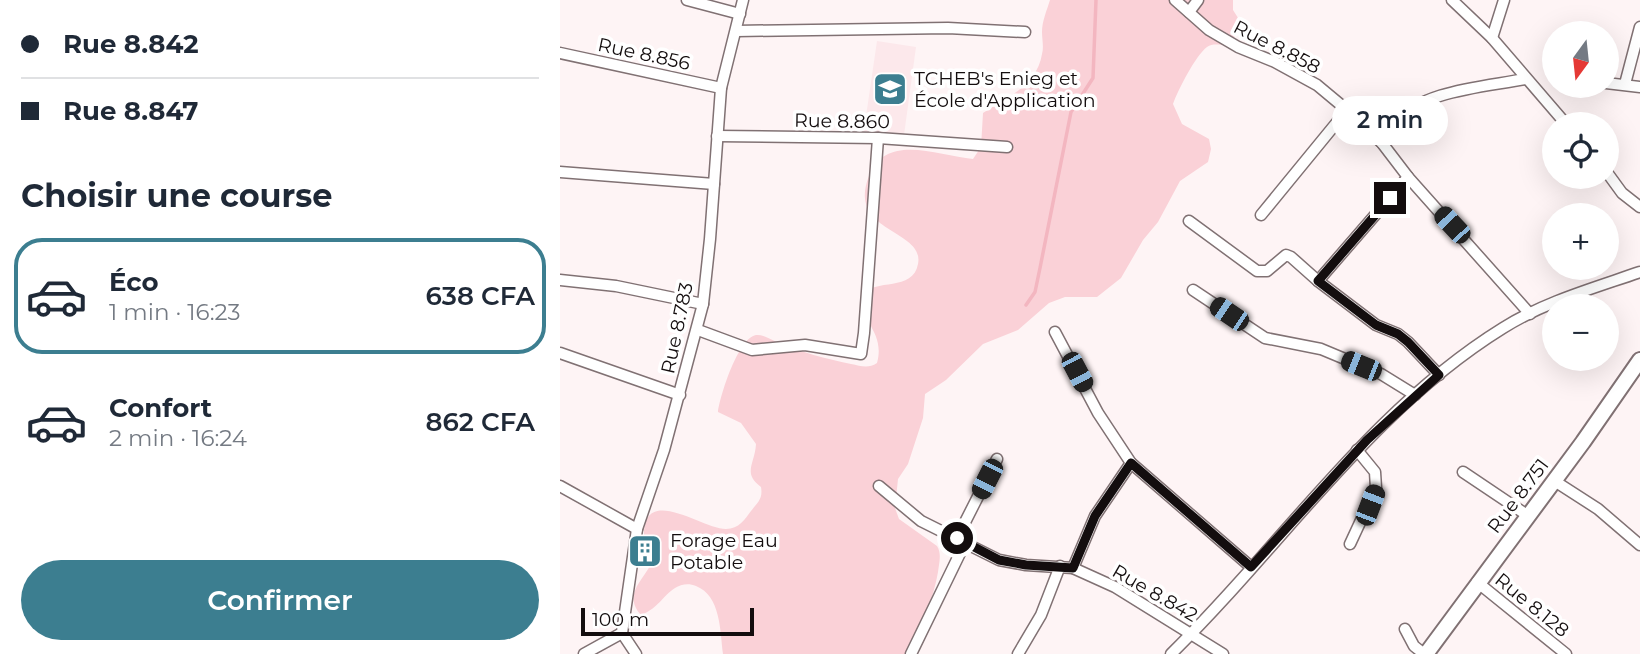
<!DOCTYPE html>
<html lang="fr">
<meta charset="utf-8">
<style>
:root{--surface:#fff;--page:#f2f2f3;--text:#1f2937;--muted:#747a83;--line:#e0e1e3;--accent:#3c7e90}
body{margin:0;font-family:Montserrat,sans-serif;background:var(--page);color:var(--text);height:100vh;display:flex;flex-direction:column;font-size:26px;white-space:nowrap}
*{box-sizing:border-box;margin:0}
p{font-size:23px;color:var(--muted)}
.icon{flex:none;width:38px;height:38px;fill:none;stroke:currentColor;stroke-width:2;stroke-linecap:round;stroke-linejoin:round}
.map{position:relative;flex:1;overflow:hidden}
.panel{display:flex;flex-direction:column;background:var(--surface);width:560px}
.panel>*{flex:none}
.guide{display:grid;align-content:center;height:154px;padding:0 21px;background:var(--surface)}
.needle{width:46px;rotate:195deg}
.tools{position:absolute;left:982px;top:21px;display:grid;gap:14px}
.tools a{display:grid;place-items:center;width:77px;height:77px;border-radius:50%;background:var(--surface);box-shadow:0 7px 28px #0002;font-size:35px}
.scale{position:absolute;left:21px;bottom:18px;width:173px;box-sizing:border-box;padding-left:7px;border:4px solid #130d0e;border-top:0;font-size:19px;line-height:24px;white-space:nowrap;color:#130d0e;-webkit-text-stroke:5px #fff;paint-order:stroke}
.end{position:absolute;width:32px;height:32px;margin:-16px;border:9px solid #130d0e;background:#fff;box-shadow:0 0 0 4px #fff}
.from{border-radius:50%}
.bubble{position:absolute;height:49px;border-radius:24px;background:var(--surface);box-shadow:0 7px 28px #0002;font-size:23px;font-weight:600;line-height:49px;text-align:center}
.car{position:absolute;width:21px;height:42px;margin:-21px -10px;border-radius:9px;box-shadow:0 0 5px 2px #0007;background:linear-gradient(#222 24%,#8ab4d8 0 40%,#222 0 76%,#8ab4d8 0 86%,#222 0)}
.guide b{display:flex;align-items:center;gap:24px;height:66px;font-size:26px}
.guide b+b{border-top:2px solid var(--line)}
.guide i{width:18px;height:18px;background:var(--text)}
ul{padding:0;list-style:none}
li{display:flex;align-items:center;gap:21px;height:116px;margin:0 14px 10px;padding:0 7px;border:4px solid transparent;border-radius:28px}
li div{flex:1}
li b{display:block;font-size:26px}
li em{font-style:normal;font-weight:600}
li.on{border-color:var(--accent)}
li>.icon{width:63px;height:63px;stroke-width:1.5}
h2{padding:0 21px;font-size:32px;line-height:84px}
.button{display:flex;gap:14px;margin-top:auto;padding:14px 21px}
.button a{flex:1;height:80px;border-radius:42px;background:var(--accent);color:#fff;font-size:28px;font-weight:600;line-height:80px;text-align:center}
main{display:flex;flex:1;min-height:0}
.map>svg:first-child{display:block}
.built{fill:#fce8eb}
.green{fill:#fad1d7}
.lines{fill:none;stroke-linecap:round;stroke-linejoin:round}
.stream{stroke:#f3b6c0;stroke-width:3.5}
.street-casing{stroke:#807173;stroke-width:13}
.secondary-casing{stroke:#807173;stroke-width:18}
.street{stroke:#fff;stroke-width:10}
.secondary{stroke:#fff;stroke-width:14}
.route{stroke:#130d0e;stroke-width:9}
.labels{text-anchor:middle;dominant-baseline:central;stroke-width:7;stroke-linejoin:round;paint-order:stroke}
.street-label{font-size:19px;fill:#130d0e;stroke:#fff}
.poi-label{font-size:19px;fill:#130d0e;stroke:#fff;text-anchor:start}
</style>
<main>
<section class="panel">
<div class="guide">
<b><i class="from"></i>Rue 8.842</b>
<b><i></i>Rue 8.847</b>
</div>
<h2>Choisir une course</h2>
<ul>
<li class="on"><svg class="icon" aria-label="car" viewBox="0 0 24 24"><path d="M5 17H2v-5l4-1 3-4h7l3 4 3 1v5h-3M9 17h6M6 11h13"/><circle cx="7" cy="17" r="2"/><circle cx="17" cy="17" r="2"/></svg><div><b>Éco</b><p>1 min · 16:23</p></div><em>638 CFA</em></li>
<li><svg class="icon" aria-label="car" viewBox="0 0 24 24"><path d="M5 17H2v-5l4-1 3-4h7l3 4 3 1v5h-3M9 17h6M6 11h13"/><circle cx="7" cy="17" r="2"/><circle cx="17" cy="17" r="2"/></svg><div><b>Confort</b><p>2 min · 16:24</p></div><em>862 CFA</em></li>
</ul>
<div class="button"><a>Confirmer</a></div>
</section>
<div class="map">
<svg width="1080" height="654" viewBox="0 0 1080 654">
<rect width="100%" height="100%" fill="#fef4f5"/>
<!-- built -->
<path class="built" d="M317,41l39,6 -12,88 -3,1 -42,-3v-3h5z"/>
<!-- green -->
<path class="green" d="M490,0h183v10l7,11 -6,17 -5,7c-7,1 -15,-3 -22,2 -11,8 -29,43 -34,57l9,20 27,15 2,10 -3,13 -28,19 -22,41 -15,18 -22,38 -24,19h-32l-16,6 -31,27 -35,14 -37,36 -21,14 -2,24 -15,46 -10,15 -3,29 4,11 38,27c5,8 2,17 1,26 -7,37 -16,50 -33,82h-182c-3,-23 -2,-58 -27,-68 -7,-3 -15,-2 -21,2 -14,9 -15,19 -34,27 -17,-19 -1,-32 9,-49 3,-4 4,-11 6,-16l-12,-14c-1,-53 58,-7 82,-7 13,0 19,-10 25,-18 7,-9 12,-12 10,-24 -19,-14 -6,-23 -5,-43l-15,-21 -23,-11c2,-16 20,-74 38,-77 7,-1 15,5 21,7 24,10 49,17 74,22 10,2 17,5 26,-1 9,-32 -20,-44 -16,-68 14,-17 52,-3 57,-31 7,-35 -72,-31 -49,-88 17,-44 69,-20 104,-17l8,-12 2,-34c23,-15 54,-27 59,-59 2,-7 0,-15 0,-22 0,-11 5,-22 8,-32z"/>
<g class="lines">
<!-- stream -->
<path class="stream" d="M466,305l9,-13 5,-24 31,-156 22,-34 3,-78"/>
<!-- street casing -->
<g class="street-casing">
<g id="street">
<path d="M127,0l53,14"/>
<path d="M615,0l34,30 29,17 37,15 42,23 30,25 35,33 26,34 122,137"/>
<path d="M892,0l40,38 74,86"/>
<path d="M629,12l9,-12"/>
<path d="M176,31l212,-3 77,4"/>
<path d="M932,38l12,-38"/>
<path d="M0,53l161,35"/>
<path d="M1046,83l34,4"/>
<path d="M1065,84l15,-57"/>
<path d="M157,136l161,2 129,9"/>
<path d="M822,143c3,-6 7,-14 11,-19 28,-34 92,-37 132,-45"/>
<path d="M1046,171l16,22 18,14"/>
<path d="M0,172l154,12"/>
<path d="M848,177l-90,104 58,44 22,9 10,8 31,33"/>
<path d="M701,215l86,-105"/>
<path d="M629,221l68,50h10l19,-16 5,2 27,24"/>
<path d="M0,280l56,6 87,18"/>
<path d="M633,290l72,48 56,11 60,25 34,21"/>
<path d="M138,330l54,20 53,-5 56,9 3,-21 14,-195"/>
<path d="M495,332l43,81 33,50 120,104"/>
<path d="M0,353l120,42"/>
<path d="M903,472l64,43"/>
<path d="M993,480l45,29 42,36"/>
<path d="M0,486l77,43"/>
<path d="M319,486l42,35 78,39 27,5 47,3 42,19 108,67"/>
<path d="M397,538l40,-79"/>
<path d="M790,544l26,-56 -1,-16 -18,-22"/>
<path d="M513,568l22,-52 36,-53"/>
<path d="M917,582l89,72"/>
<path d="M845,629l9,17 10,8"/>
<path d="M24,654l38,-21"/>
<path d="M76,654l-14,-21 15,-104 27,-79 39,-146 7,-65 11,-151 22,-88"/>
<path d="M351,654l54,-111"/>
<path d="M458,654l23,-39 19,-49"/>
<path d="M611,654c111,-108 198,-243 332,-326 41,-26 91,-40 137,-56"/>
</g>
</g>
<!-- secondary casing -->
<g class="secondary-casing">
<path id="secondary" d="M866,654l157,-212 57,-82"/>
</g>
<!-- street -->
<use href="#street" class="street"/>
<!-- secondary -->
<use href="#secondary" class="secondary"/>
</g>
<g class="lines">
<!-- route -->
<path class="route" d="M397,538l42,22 27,5 47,3 22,-52 36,-53 120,104 116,-127 72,-65 -31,-33 -10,-8 -22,-9 -58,-44 72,-83"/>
</g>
<!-- icons -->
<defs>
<g id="school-square" transform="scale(1.75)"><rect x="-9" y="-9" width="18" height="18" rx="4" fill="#3c7e90" stroke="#fff"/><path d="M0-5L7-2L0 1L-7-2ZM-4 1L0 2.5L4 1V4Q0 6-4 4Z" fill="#fff"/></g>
<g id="building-square" transform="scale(1.75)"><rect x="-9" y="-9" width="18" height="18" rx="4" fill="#3c7e90" stroke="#fff"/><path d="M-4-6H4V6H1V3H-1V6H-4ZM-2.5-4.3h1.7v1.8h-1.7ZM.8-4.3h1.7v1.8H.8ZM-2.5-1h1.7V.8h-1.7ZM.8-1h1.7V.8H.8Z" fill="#fff"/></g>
</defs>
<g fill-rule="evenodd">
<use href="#school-square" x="330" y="89"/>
<use href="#building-square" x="85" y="551"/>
</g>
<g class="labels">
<!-- street labels -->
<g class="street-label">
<text transform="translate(717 47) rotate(27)">Rue 8.858</text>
<text transform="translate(84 54) rotate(12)">Rue 8.856</text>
<text transform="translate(282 121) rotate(1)">Rue 8.860</text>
<text transform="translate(117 328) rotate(-78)">Rue 8.783</text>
<text transform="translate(958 496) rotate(-53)">Rue 8.751</text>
<text transform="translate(595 593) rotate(30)">Rue 8.842</text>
<text transform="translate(972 605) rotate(39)">Rue 8.128</text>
</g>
<!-- poi labels -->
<g class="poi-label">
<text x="354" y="78">TCHEB's Enieg et<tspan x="354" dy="22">École d'Application</tspan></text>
<text x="110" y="540">Forage Eau<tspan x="110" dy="22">Potable</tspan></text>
</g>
</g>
</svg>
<div class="tools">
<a><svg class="needle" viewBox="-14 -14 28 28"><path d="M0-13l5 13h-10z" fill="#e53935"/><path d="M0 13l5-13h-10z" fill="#747a83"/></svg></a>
<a><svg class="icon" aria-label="locate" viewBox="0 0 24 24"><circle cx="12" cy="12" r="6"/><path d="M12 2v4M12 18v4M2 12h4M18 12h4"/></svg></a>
<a>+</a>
<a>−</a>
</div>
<div class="scale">100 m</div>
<i class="end from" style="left:397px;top:538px"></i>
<i class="end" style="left:830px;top:198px"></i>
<div class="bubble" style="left:772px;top:96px;width:116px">2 min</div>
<i class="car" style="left:892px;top:225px;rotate:317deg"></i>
<i class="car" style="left:669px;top:314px;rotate:304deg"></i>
<i class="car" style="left:801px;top:366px;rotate:292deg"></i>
<i class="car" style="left:517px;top:372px;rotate:152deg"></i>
<i class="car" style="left:427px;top:479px;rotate:207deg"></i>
<i class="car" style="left:810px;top:505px;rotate:21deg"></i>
</div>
</main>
